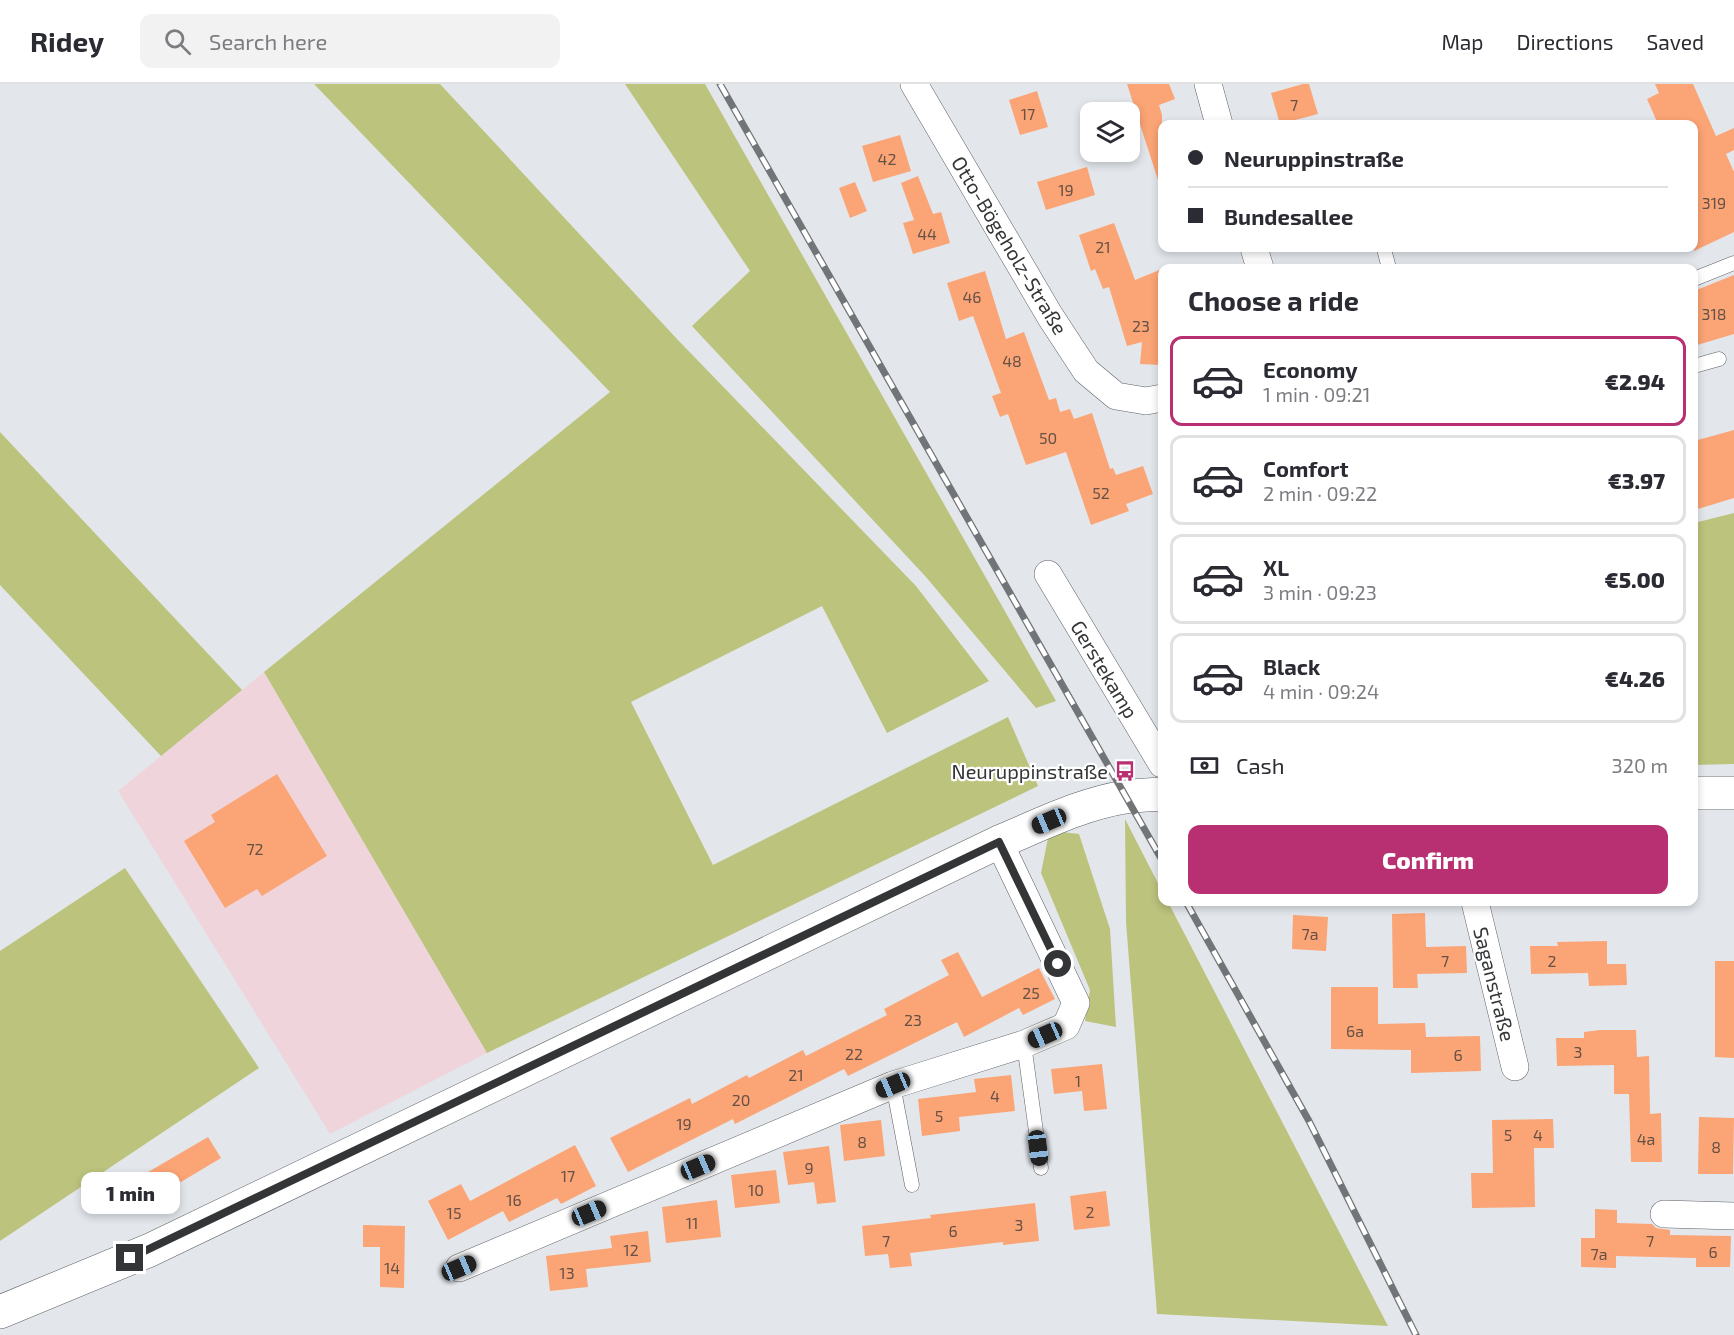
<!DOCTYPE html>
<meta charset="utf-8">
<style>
:root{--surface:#fff;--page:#f2f2f3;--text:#2b2b33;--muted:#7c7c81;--line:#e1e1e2;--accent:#b83071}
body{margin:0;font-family:"Exo 2",sans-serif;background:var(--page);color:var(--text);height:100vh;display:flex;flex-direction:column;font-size:22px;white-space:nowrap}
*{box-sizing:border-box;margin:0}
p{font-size:20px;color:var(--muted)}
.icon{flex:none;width:33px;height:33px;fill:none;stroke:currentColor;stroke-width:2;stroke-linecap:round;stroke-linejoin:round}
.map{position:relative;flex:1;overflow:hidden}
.sheet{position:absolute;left:1158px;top:180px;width:540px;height:642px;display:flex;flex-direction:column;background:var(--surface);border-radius:12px;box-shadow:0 3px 9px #0003}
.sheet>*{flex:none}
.hud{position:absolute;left:1158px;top:36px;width:540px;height:132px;border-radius:12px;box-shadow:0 3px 9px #0003;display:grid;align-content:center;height:132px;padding:0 30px;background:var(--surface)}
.tools{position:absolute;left:1080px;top:18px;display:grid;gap:12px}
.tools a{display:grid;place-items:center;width:60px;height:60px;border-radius:12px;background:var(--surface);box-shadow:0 3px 9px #0003;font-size:30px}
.end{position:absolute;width:27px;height:27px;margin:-14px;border:8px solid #333537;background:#fff;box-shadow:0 0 0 3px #fff}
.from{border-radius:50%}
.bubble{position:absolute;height:42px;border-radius:12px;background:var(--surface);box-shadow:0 3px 9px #0003;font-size:20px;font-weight:800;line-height:42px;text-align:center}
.car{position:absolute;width:18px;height:36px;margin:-18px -9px;border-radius:8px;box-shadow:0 0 4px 2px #0007;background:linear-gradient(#222 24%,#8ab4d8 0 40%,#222 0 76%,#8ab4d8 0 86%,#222 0)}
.hud b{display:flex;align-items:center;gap:21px;height:57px;font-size:22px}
.hud b+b{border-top:2px solid var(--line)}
.hud i{width:15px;height:15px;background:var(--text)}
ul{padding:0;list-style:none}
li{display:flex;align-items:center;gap:18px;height:90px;margin:0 12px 9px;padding:0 18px;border:3px solid var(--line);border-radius:12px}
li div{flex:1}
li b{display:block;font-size:22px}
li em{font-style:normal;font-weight:800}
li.on{border-color:var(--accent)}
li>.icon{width:54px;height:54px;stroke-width:1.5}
h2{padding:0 30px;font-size:27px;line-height:72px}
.pay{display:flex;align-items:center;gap:15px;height:66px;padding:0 30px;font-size:22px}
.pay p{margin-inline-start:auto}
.cta{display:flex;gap:12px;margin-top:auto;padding:12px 30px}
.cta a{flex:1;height:69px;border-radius:12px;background:var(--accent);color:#fff;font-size:24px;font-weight:800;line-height:69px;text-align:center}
header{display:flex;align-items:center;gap:36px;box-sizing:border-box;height:84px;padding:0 30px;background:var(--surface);border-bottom:2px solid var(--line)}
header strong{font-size:28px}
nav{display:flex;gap:33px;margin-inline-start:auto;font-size:21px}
.search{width:420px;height:54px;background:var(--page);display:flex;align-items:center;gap:15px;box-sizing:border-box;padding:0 21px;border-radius:12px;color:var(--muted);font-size:22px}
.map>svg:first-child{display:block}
.industrial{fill:#efd5db}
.green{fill:#bcc37d}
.building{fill:#fba475}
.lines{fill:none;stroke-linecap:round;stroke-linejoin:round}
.service-casing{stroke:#5e6166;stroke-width:15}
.minor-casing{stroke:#5e6166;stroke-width:28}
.secondary-casing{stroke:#5e6166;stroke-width:34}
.service{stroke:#fff;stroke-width:14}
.minor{stroke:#fff;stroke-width:27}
.secondary{stroke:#fff;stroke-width:33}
.rail-casing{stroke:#727578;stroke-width:7}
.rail{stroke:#fff;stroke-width:4.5;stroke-dasharray:14;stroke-linecap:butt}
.route{stroke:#333537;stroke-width:8}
.labels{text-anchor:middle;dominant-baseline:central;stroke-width:4.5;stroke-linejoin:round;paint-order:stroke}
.number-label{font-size:16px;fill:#655146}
.street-label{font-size:20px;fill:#333537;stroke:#fff}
.poi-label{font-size:20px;fill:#333537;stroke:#fff;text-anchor:end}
</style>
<header>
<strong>Ridey</strong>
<div class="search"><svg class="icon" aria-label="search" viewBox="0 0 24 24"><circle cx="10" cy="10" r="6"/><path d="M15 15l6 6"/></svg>Search here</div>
<nav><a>Map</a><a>Directions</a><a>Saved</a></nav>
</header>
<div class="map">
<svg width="1734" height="1251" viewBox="0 0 1734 1251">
<rect width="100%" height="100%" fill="#e3e7ec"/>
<!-- industrial -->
<path class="industrial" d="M264,588l223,381 -157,81 -212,-343z"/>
<!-- green -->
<g class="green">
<path d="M314,0h126l237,255 239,247 73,95 -102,52 -65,-127 -191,96 82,163 295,-148 30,69 -551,267 -223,-381 346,-280z"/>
<path d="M625,0h80l351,617 -20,7 -110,-131 -234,-251 58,-55z"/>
<path d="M0,348l242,258 -81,66 -161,-171z"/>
<path d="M1734,429v251l-40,1v-242z"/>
<path d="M1125,735l37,72v11h6l220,424 -231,-12 -31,-392z"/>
<path d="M1062,748l17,2 31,95 6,98 -31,-6 5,-31 -49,-117 7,-35z"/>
<path d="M125,784l134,200 -259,173v-290z"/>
</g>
<!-- building -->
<g class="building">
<path d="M1127,0h42l6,15 -16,6 3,10v65h-4z"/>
<path d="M1303,0h6l9,30 -38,10 -9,-31z"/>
<path d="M1655,0h38l23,52 18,-8v22l-8,4 8,18v60l-40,19v-127h-36l-11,-25 12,-6z"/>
<path d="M1037,7l11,36 -28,8 -11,-35z"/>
<path d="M900,51l11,36 -38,11 -11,-36z"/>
<path d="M1087,83l8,28 -49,15 -9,-28z"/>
<path d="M918,92l15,38 8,-2 9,31 -37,11 -10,-31 11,-3 -13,-37z"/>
<path d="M855,98l12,29 -17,7 -11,-30z"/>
<path d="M1114,139l21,57 27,-11 -1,96 -21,-1 2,-22 -15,4 -18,-59 -6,2 -8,-20 -4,2 -12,-36z"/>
<path d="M985,187l21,68 18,-7 25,68 7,-2 4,14 10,-3 4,10 18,-6 18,56 3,-1 3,7 27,-9 10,28 -27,10 3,7 -38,14 -25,-73 -40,13 -18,-51 -8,3 -8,-21 9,-3 -28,-77 -14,5 -12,-38z"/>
<path d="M1734,191v59l-40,12v-55z"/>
<path d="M1734,346v68l-36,11 -4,-17v-51z"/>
<path d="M277,690l50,82 -65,40 -5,-7 -32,19 -41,-67 31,-19 -4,-7z"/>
<path d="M1425,829l1,34 40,-1 1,27 -50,1 1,14h-25l-1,-74z"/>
<path d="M1293,831l35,2 -2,34 -34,-2z"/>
<path d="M1607,857v23h19l1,21 -38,1 -1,-13 -57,1 -1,-28h28l-1,-4z"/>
<path d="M958,868l24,45 57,-29 16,31 -32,16 -4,-7 -55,29 -7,-15 -109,54 -4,-7 -109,55 -2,-5 -105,53 -18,-34 80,-40 2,6 55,-29 2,3 54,-28 3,6 81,-41 -3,-6 65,-34 -8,-15z"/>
<path d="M1715,877h19v97l-19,-1z"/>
<path d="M1331,903h47v37l47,-1 1,14 54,-1 1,35 -70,2v-23l-80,-1z"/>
<path d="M1600,946h36l1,27 12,-1 1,58 11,-1 1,49h-31l-2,-68h-15v-29l-57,1 -1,-28h28v-6z"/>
<path d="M1102,980l5,45 -23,2 -2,-20 -28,3 -3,-25z"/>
<path d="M1011,991l4,36 -56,6 1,14 -38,5 -4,-37 58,-7 -2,-13z"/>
<path d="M1699,1033l35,1 -1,56h-35z"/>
<path d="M1553,1035l1,29h-20l1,59 -63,1 -1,-35h22l-1,-53z"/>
<path d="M881,1036l4,36 -41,5 -4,-36z"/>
<path d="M208,1053l13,21 -77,46 -13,-22z"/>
<path d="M575,1061l21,41 -35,18 -4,-6 -48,24 -6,-11 -55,29 -20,-39 33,-17 9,17z"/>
<path d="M829,1062l7,56 -19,2 -3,-22 -26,3 -5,-33z"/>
<path d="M776,1086l4,33 -45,5 -4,-33z"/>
<path d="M1106,1107l4,35 -36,4 -4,-34z"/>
<path d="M717,1116l4,37 -55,6 -4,-36z"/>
<path d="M1035,1119l4,38 -36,4v-3l-93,11 2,13 -22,2 -2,-14 -23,2 -3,-30 69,-8 -1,-3z"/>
<path d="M1595,1125l22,1v13l35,1 4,4 14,2v5l61,1 -1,31h-34v-9l-80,-2v12l-35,-1v-29h14z"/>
<path d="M363,1141l42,1 -1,62 -24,-1v-40h-17z"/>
<path d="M648,1147l3,31 -65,7 2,18 -38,4 -4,-35 66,-8 -2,-12z"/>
</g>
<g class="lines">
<!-- service casing -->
<g class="service-casing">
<g id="service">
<path d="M1385,169l4,15"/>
<path d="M1694,195l40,-16"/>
<path d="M1694,282l25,-7"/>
<path d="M1024,960l17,124"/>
<path d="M893,1001l19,100"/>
</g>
</g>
<!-- minor casing -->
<g class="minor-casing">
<g id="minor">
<path d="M914,0l136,232 36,55 30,25 30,5 16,-3"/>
<path d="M1208,0l11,40"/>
<path d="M1254,164l6,20"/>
<path d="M1048,490l114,190"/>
<path d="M1475,818l40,165"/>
<path d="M1664,1130l70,2"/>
<path d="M459,1184l434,-183 131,-41 42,-18 10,-23 -77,-161"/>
</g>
</g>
<!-- secondary casing -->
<g class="secondary-casing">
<g id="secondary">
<path d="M1694,709h40"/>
<path d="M0,1228l150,-62 849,-408c41,-17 82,-38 126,-45 13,-2 25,-2 37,-3"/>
</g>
</g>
<!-- service -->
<use href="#service" class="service"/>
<!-- minor -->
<use href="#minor" class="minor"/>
<!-- secondary -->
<use href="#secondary" class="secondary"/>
<!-- rail casing -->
<g class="rail-casing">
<g id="rail">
<path d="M720,0l442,776"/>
<path d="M1186,818l123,219 107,214"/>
</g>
</g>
<!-- rail -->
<use href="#rail" class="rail"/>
</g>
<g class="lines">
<!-- route -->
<path class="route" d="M130,1174l869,-416 59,122"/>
</g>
<!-- icons -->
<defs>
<g id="bus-bare" transform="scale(1.62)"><path d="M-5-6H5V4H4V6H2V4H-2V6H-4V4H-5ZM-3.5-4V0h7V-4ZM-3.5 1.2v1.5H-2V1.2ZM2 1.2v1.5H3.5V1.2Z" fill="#b83071" stroke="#fff" stroke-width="2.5" paint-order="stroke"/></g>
</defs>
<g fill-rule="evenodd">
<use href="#bus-bare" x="1125" y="687"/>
</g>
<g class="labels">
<!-- number labels -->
<g class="number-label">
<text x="1294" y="20">7</text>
<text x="1028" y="29">17</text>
<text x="887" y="74">42</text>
<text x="1066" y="105">19</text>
<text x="1714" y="118">319</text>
<text x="927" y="149">44</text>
<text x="1103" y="162">21</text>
<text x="972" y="212">46</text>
<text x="1714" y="229">318</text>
<text x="1141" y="241">23</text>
<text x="1012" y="276">48</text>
<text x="1048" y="353">50</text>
<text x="1101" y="408">52</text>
<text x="255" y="764">72</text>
<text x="1310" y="849">7a</text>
<text x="1445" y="876">7</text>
<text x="1552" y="876">2</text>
<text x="1031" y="908">25</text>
<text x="913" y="935">23</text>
<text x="1355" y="946">6a</text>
<text x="1578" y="967">3</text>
<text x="854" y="969">22</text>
<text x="1458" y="970">6</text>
<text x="796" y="990">21</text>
<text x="1078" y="996">1</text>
<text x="995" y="1011">4</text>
<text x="741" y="1015">20</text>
<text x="939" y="1031">5</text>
<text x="684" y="1039">19</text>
<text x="1508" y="1050">5</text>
<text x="1538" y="1050">4</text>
<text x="1646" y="1054">4a</text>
<text x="862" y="1057">8</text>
<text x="1716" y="1062">8</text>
<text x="809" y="1083">9</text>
<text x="568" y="1091">17</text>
<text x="756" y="1105">10</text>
<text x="514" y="1115">16</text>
<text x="1090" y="1127">2</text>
<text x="454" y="1128">15</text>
<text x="692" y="1138">11</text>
<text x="1019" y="1140">3</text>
<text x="953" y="1146">6</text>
<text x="886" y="1156">7</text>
<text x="1650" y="1156">7</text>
<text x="631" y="1165">12</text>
<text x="1713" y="1167">6</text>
<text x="1599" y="1169">7a</text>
<text x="392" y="1183">14</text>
<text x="567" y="1188">13</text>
</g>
<!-- street labels -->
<g class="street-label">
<text transform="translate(1010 161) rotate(59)">Otto-Bögeholz-Straße</text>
<text transform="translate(1105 585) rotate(59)">Gerstekamp</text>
<text transform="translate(1495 900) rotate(76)">Saganstraße</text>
</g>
<!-- poi labels -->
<g class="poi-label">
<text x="1108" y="687">Neuruppinstraße</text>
</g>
</g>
</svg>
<div class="tools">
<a><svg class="icon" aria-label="layers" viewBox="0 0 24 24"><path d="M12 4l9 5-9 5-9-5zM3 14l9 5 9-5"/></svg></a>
</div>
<i class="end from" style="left:1058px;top:880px"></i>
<i class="end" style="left:130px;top:1174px"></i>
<div class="bubble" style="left:81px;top:1088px;width:99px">1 min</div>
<i class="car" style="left:1049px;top:737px;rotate:247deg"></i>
<i class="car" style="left:1045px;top:951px;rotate:246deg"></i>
<i class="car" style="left:893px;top:1001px;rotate:247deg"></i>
<i class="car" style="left:1038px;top:1064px;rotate:173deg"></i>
<i class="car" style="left:698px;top:1083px;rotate:67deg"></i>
<i class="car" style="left:589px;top:1129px;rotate:67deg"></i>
<i class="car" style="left:459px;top:1184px;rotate:67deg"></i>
<div class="hud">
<b><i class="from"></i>Neuruppinstraße</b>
<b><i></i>Bundesallee</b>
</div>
<section class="sheet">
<h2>Choose a ride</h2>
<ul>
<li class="on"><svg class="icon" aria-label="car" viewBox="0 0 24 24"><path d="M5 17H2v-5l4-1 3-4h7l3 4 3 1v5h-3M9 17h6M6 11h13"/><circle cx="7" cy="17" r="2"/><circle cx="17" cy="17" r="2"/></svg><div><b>Economy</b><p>1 min · 09:21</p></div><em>€2.94</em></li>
<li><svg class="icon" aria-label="car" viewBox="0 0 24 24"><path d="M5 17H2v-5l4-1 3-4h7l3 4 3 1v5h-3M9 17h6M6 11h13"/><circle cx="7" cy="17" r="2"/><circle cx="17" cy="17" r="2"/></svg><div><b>Comfort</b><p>2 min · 09:22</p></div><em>€3.97</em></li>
<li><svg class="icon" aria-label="car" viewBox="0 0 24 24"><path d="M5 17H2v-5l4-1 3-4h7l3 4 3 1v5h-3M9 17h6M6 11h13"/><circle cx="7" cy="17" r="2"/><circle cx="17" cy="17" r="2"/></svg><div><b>XL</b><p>3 min · 09:23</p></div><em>€5.00</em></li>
<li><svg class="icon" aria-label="car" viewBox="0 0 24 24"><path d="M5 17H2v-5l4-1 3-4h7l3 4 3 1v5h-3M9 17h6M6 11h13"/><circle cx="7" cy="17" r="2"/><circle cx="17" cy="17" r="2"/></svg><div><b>Black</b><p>4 min · 09:24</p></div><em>€4.26</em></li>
</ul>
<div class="pay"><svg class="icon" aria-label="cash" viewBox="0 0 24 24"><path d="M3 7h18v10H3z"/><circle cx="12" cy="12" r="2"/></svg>Cash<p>320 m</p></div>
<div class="cta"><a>Confirm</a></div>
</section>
</div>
